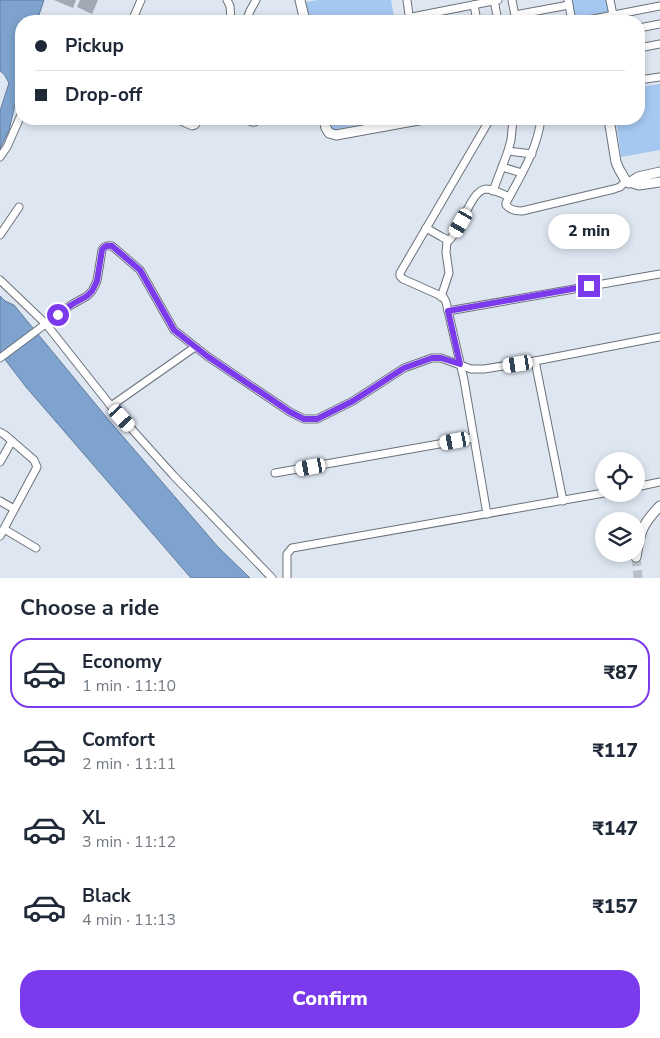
<!DOCTYPE html>
<meta charset="utf-8">
<style>
:root{--surface:#fff;--page:#f2f2f3;--text:#1f2937;--muted:#747a83;--line:#e0e1e3;--accent:#7c3aed}
body{margin:0;font-family:"Nunito Sans",sans-serif;background:var(--page);color:var(--text);height:100vh;display:flex;flex-direction:column;font-size:19px;white-space:nowrap}
*{box-sizing:border-box;margin:0}
p{font-size:16px;color:var(--muted)}
.icon{flex:none;width:28px;height:28px;fill:none;stroke:currentColor;stroke-width:2;stroke-linecap:round;stroke-linejoin:round}
.map{position:relative;height:578px;overflow:hidden}
.details{display:flex;flex-direction:column;background:var(--surface);flex:1}
.details>*{flex:none}
.hud{position:absolute;left:15px;top:15px;width:630px;height:110px;border-radius:20px;box-shadow:0 2px 8px #0003;display:grid;align-content:center;height:110px;padding:0 20px;background:var(--surface)}
.tools{position:absolute;left:595px;top:452px;display:grid;gap:10px}
.tools a{display:grid;place-items:center;width:50px;height:50px;border-radius:50%;background:var(--surface);box-shadow:0 2px 8px #0003;font-size:25px}
.end{position:absolute;width:22px;height:22px;margin:-11px;border:6px solid #7c3aed;background:#fff;box-shadow:0 0 0 2px #fff}
.from{border-radius:50%}
.bubble{position:absolute;height:35px;border-radius:18px;background:var(--surface);box-shadow:0 2px 8px #0003;font-size:16px;font-weight:800;line-height:35px;text-align:center}
.car{position:absolute;width:15px;height:30px;margin:-15px -8px;border-radius:6px;box-shadow:0 0 4px 1px #0007;background:linear-gradient(#fff 24%,#345 0 40%,#fff 0 76%,#345 0 86%,#fff 0)}
.hud b{display:flex;align-items:center;gap:18px;height:48px;font-size:19px}
.hud b+b{border-top:1px solid var(--line)}
.hud i{width:12px;height:12px;background:var(--text)}
ul{padding:0;list-style:none}
li{display:flex;align-items:center;gap:15px;height:70px;margin:0 10px 8px;padding:0 10px;border:2px solid transparent;border-radius:20px}
li div{flex:1}
li b{display:block;font-size:19px}
li em{font-style:normal;font-weight:800}
li.active{border-color:var(--accent)}
li>.icon{width:45px;height:45px;stroke-width:1.5}
h2{padding:0 20px;font-size:22px;line-height:60px}
.button{display:flex;gap:10px;margin-top:auto;padding:10px 20px}
.button a{flex:1;height:58px;border-radius:20px;background:var(--accent);color:#fff;font-size:20px;font-weight:800;line-height:58px;text-align:center}
.map>svg:first-child{display:block}
.green{fill:#a5c8f1}
.water{fill:#7ea3ce;stroke:#627c9c}
.building{fill:#a1aab3}
.lines{fill:none;stroke-linecap:round;stroke-linejoin:round}
.tertiary-tunnel{stroke:#b8bfc8;stroke-width:9;stroke-dasharray:9 4.5;stroke-linecap:butt}
.minor-casing{stroke:#6b727b;stroke-width:9}
.tertiary-casing{stroke:#6b727b;stroke-width:11}
.minor{stroke:#fff;stroke-width:7}
.tertiary{stroke:#fff;stroke-width:9}
.route{stroke:#7c3aed;stroke-width:6}
</style>
<div class="map">
<svg width="660" height="578" viewBox="0 0 660 578">
<rect width="100%" height="100%" fill="#dee6f1"/>
<!-- green -->
<g class="green">
<path d="M318,0h73l4,21h-85l-4,-19z"/>
<path d="M570,0h39l2,13 -38,7z"/>
<path d="M660,84v66l-39,7 -5,-38h23v-32z"/>
<path d="M329,119h58l-55,11z"/>
</g>
<!-- water -->
<g class="water">
<path d="M0,0h44l-7,21h-16l-1,63 -11,46 -9,19v-38l9,-28 -5,-9 -4,-3z"/>
<path d="M0,296l5,5 9,4 93,113 111,129 32,31h-59l-165,-191 -26,-34z"/>
</g>
<!-- building -->
<g class="building">
<path d="M54,0h22l-3,8z"/>
<path d="M80,0h18l-6,14 -15,-7z"/>
</g>
<g class="lines">
<!-- tertiary-tunnel -->
<path class="tertiary-tunnel" d="M636,557l2,21"/>
<!-- minor casing -->
<g class="minor-casing">
<g id="minor">
<path d="M227,0l3,6 1,15"/>
<path d="M407,0l2,15 3,2 86,-17"/>
<path d="M494,0l4,21"/>
<path d="M512,0l4,21"/>
<path d="M568,0l4,21"/>
<path d="M610,0l3,15"/>
<path d="M474,5l3,16"/>
<path d="M515,15l54,-10"/>
<path d="M132,21l9,-21"/>
<path d="M246,21l4,-10 6,-11"/>
<path d="M583,21l77,-15"/>
<path d="M639,28l21,-4"/>
<path d="M639,48l21,-4"/>
<path d="M639,80l21,-3"/>
<path d="M176,119l16,7 3,-1 4,-6"/>
<path d="M245,119c5,2 9,6 13,0"/>
<path d="M513,119l-2,21 -3,11 24,3"/>
<path d="M541,119c-4,31 -20,56 -35,84v2c4,5 10,6 16,6l92,-22 6,-2 6,-6"/>
<path d="M0,157l7,-10 14,-32"/>
<path d="M502,167l20,6"/>
<path d="M493,191l15,-40"/>
<path d="M426,228l16,9 4,2 1,3 -1,10 3,21 -8,24"/>
<path d="M0,235l19,-28"/>
<path d="M447,242c14,-9 23,-52 39,-53 7,0 17,5 23,8"/>
<path d="M0,280l46,44 65,82 62,69 99,103"/>
<path d="M448,311l212,-37"/>
<path d="M0,358l71,-53 16,-9 5,-5 5,-10 5,-31c2,-4 5,-5 10,-4l28,24 34,60 33,26 83,56 14,7h13l36,-18 51,-33 28,-10h9l30,11h13l51,-8 125,-24"/>
<path d="M535,361l28,140"/>
<path d="M111,406l84,-59"/>
<path d="M0,432l5,3 29,25 3,7 -37,69"/>
<path d="M0,462l12,-21"/>
<path d="M275,473l198,-35"/>
<path d="M636,487l24,-5"/>
<path d="M0,501l14,8"/>
<path d="M487,514l-23,-134 -18,-78 -2,-4 -5,-3 -36,-16 -3,-3v-3l90,-154"/>
<path d="M4,529l32,19"/>
<path d="M287,578v-24l5,-6 312,-55"/>
</g>
</g>
<!-- tertiary casing -->
<g class="tertiary-casing">
<g id="tertiary">
<path d="M300,0l5,21"/>
<path d="M324,119l2,9 3,5 7,2 88,-16"/>
<path d="M609,119l7,43 3,7 7,12 13,4 21,-3"/>
<path d="M629,183l9,-6 22,-5"/>
<path d="M636,557c4,-25 6,-33 24,-51"/>
</g>
</g>
<!-- minor -->
<use href="#minor" class="minor"/>
<!-- tertiary -->
<use href="#tertiary" class="tertiary"/>
</g>
<g class="lines">
<!-- route -->
<path class="route" d="M58,315l13,-10 16,-9 5,-5 5,-10 5,-31c2,-4 5,-5 10,-4l28,24 34,60 33,26 83,56 14,7h13l36,-18 51,-33 28,-10h9l19,6 -12,-53 141,-25"/>
</g>
</svg>
<div class="tools">
<a><svg class="icon" aria-label="locate" viewBox="0 0 24 24"><circle cx="12" cy="12" r="6"/><path d="M12 2v4M12 18v4M2 12h4M18 12h4"/></svg></a>
<a><svg class="icon" aria-label="layers" viewBox="0 0 24 24"><path d="M12 4l9 5-9 5-9-5zM3 14l9 5 9-5"/></svg></a>
</div>
<i class="end from" style="left:58px;top:315px"></i>
<i class="end" style="left:589px;top:286px"></i>
<div class="bubble" style="left:548px;top:214px;width:82px">2 min</div>
<i class="car" style="left:461px;top:223px;rotate:210deg"></i>
<i class="car" style="left:518px;top:364px;rotate:261deg"></i>
<i class="car" style="left:122px;top:418px;rotate:138deg"></i>
<i class="car" style="left:455px;top:441px;rotate:260deg"></i>
<i class="car" style="left:311px;top:467px;rotate:260deg"></i>
<div class="hud">
<b><i class="from"></i>Pickup</b>
<b><i></i>Drop-off</b>
</div>
</div>
<section class="details">
<h2>Choose a ride</h2>
<ul>
<li class="active"><svg class="icon" aria-label="car" viewBox="0 0 24 24"><path d="M5 17H2v-5l4-1 3-4h7l3 4 3 1v5h-3M9 17h6M6 11h13"/><circle cx="7" cy="17" r="2"/><circle cx="17" cy="17" r="2"/></svg><div><b>Economy</b><p>1 min · 11:10</p></div><em>₹87</em></li>
<li><svg class="icon" aria-label="car" viewBox="0 0 24 24"><path d="M5 17H2v-5l4-1 3-4h7l3 4 3 1v5h-3M9 17h6M6 11h13"/><circle cx="7" cy="17" r="2"/><circle cx="17" cy="17" r="2"/></svg><div><b>Comfort</b><p>2 min · 11:11</p></div><em>₹117</em></li>
<li><svg class="icon" aria-label="car" viewBox="0 0 24 24"><path d="M5 17H2v-5l4-1 3-4h7l3 4 3 1v5h-3M9 17h6M6 11h13"/><circle cx="7" cy="17" r="2"/><circle cx="17" cy="17" r="2"/></svg><div><b>XL</b><p>3 min · 11:12</p></div><em>₹147</em></li>
<li><svg class="icon" aria-label="car" viewBox="0 0 24 24"><path d="M5 17H2v-5l4-1 3-4h7l3 4 3 1v5h-3M9 17h6M6 11h13"/><circle cx="7" cy="17" r="2"/><circle cx="17" cy="17" r="2"/></svg><div><b>Black</b><p>4 min · 11:13</p></div><em>₹157</em></li>
</ul>
<div class="button"><a>Confirm</a></div>
</section>
